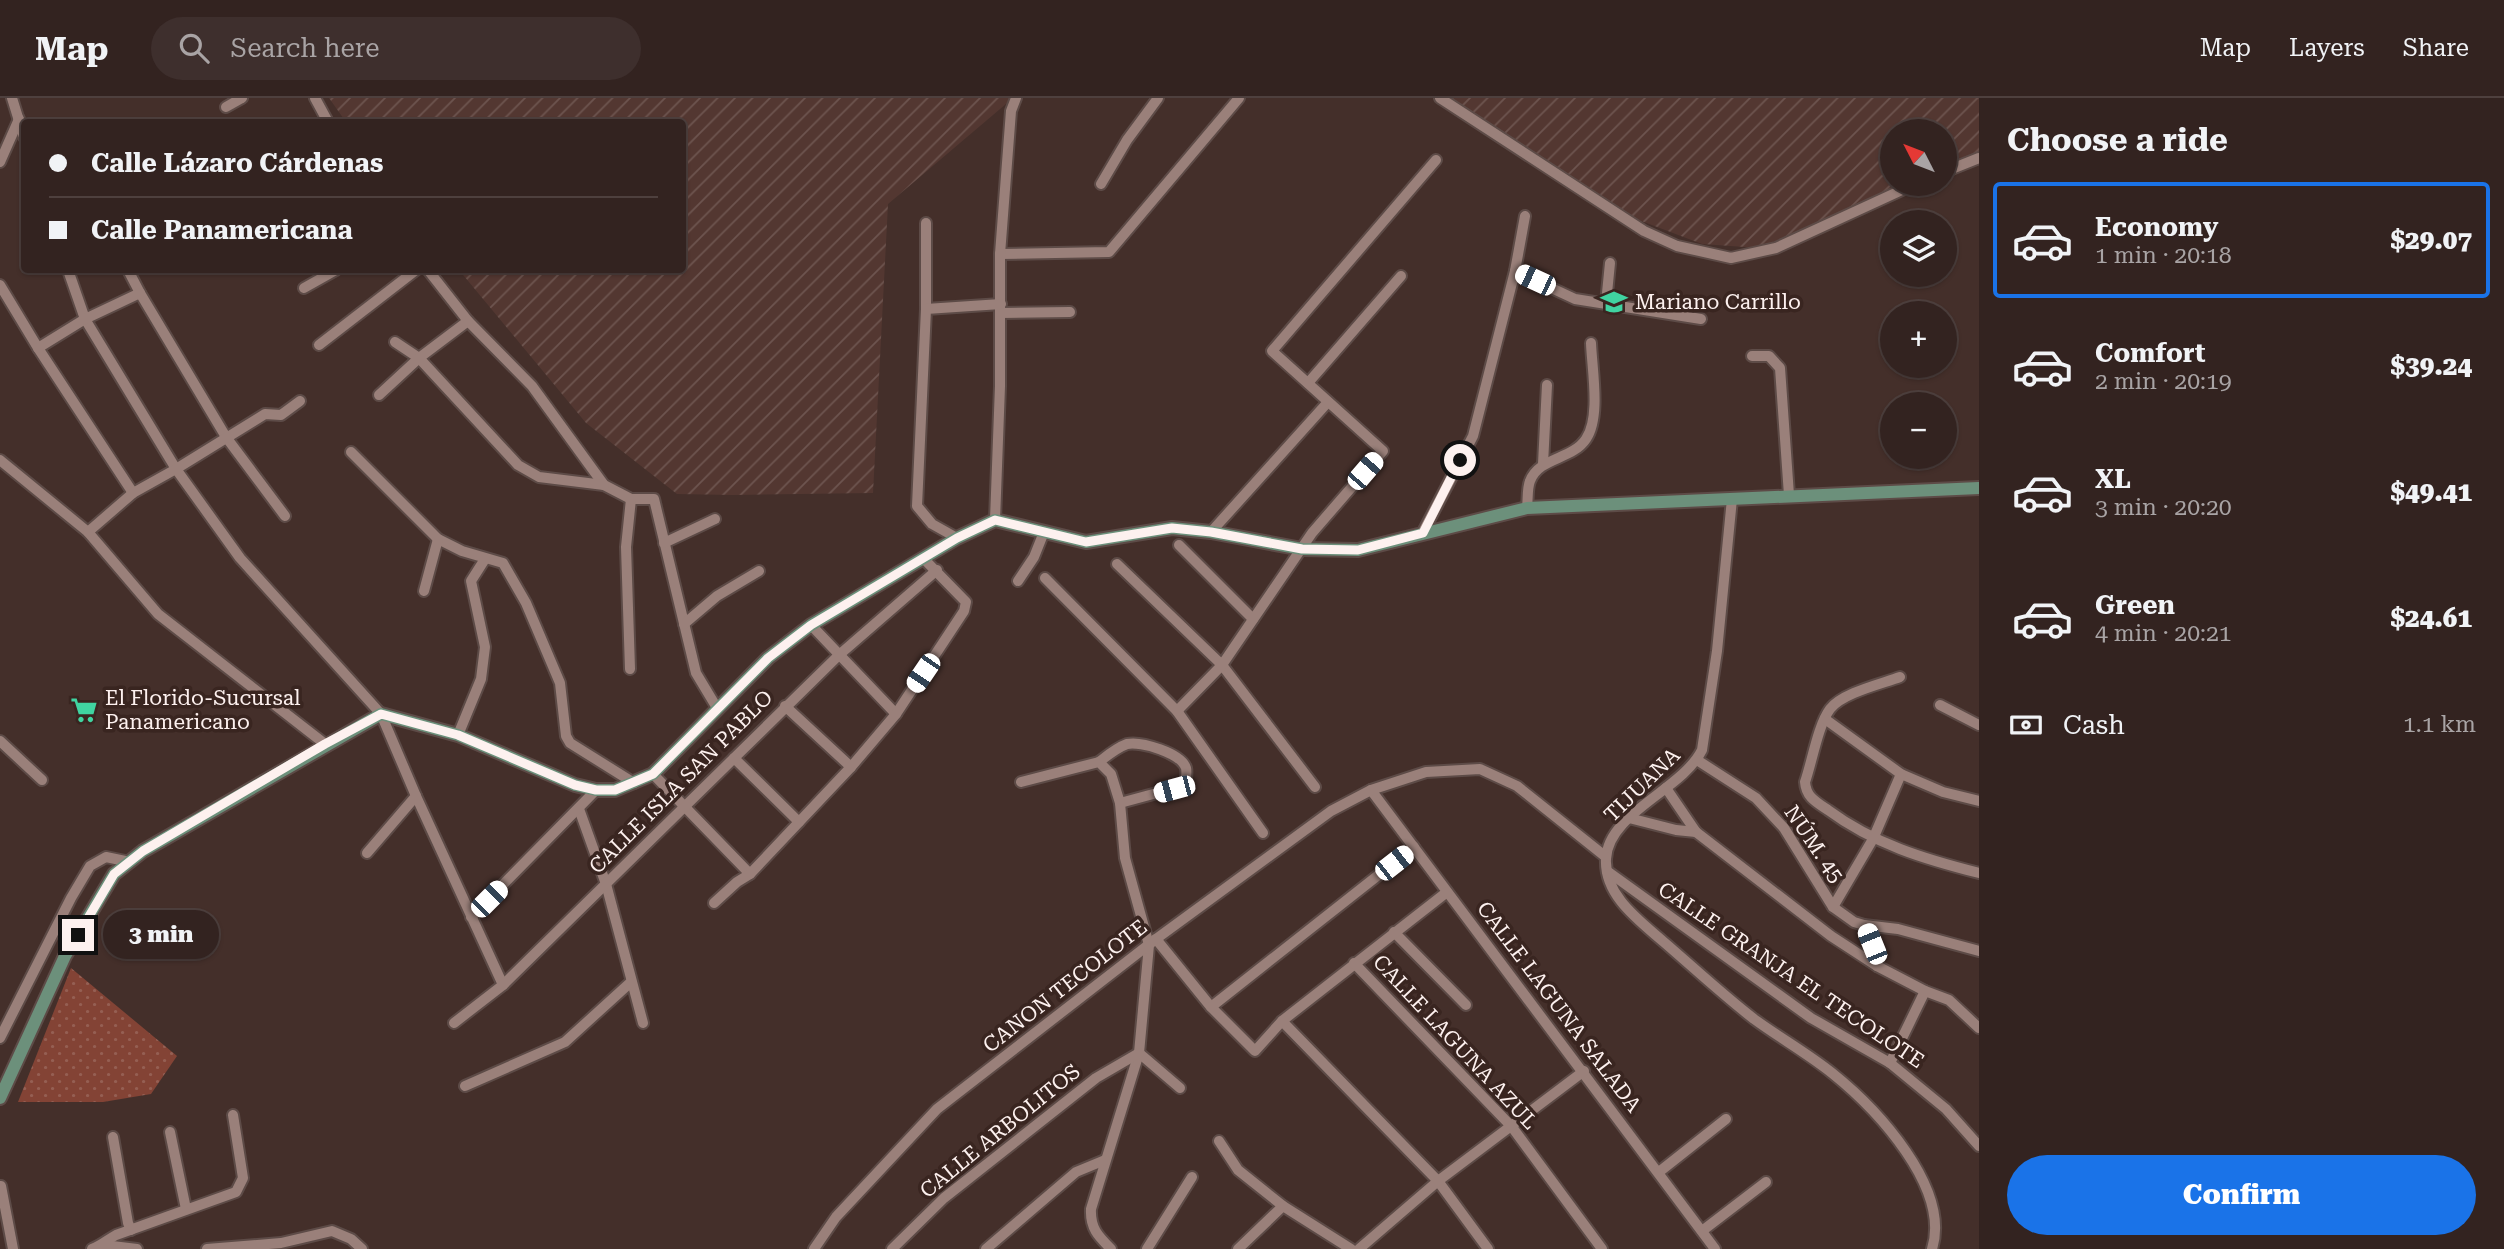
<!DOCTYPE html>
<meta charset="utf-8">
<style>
:root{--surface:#332320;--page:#3e2f2d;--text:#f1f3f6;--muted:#a9a4a5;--line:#4e403e;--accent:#1a73e8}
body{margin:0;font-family:"Roboto Serif",serif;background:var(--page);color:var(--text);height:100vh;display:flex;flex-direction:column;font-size:26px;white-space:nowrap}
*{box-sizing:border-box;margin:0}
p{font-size:23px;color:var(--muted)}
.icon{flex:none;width:38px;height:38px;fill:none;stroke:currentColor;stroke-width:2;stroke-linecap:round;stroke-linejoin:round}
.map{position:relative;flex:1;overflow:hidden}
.side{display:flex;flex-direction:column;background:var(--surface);width:525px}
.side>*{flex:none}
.banner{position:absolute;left:21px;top:21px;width:665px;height:154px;border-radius:7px;box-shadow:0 2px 5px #0004,0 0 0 2px var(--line);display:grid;align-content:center;height:154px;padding:0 28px;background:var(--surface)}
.needle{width:46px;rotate:312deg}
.buttons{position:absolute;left:1880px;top:21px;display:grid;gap:14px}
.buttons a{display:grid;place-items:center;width:77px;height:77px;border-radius:50%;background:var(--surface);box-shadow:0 2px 5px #0004,0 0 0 2px var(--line);font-size:35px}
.end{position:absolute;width:32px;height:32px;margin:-16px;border:9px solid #fdf1ef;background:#111;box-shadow:0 0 0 4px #111}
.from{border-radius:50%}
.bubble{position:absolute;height:49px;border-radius:24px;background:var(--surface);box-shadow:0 2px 5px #0004,0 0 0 2px var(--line);font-size:23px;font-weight:800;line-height:49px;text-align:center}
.car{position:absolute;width:21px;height:42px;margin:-21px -10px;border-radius:9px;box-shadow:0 0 5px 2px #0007;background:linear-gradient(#fff 24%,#345 0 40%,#fff 0 76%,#345 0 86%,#fff 0)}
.banner b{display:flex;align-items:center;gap:24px;height:66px;font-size:26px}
.banner b+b{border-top:2px solid var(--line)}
.banner i{width:18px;height:18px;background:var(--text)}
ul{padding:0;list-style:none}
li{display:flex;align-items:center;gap:21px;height:116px;margin:0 14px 10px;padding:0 14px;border:4px solid transparent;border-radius:7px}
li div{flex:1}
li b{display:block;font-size:26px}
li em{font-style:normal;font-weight:800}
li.active{border-color:var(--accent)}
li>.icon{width:63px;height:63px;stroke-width:1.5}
h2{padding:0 28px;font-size:32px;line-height:84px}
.pay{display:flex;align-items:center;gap:18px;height:77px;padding:0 28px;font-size:26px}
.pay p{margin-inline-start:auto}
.cta{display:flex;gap:14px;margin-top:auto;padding:14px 28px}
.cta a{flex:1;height:80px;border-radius:42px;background:var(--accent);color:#fff;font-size:28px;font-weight:800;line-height:80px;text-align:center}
header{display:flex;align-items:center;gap:42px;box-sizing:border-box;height:98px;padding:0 35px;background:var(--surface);border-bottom:2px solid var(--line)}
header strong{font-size:33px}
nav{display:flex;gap:38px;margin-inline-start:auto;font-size:24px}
.search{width:490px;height:63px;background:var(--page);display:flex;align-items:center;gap:18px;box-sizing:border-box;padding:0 24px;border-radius:38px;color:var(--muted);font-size:26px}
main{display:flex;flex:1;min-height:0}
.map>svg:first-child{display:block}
.industrial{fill:url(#industrial-furrows)}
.grass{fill:url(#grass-dots)}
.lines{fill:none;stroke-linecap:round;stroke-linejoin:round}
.minor-casing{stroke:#5d4b47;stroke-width:14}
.major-casing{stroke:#5d4b47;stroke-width:16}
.minor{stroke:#9a807a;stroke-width:10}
.major{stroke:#6c907b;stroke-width:12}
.route{stroke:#fdf1ef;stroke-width:9}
.labels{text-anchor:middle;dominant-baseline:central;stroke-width:7;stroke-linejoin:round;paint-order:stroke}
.poi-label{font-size:21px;fill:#fdf1ef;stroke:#392520;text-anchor:start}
.street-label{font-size:21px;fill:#fdf1ef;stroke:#392520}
</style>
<header>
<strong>Map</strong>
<div class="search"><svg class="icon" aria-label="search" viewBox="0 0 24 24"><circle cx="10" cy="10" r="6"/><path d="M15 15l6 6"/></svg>Search here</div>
<nav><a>Map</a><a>Layers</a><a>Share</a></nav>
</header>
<main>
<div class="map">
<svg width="1979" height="1151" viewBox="0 0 1979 1151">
<defs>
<pattern id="industrial-furrows" width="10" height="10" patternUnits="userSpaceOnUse" patternTransform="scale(1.75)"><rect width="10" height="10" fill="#533731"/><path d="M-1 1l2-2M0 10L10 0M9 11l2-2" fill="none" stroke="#6d544f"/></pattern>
<pattern id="grass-dots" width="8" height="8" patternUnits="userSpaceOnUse" patternTransform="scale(1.75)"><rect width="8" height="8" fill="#834335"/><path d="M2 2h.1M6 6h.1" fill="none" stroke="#955f53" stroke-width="1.8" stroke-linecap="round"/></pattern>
</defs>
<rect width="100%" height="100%" fill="#442f2a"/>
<!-- industrial -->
<g class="industrial">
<path d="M329,0h684l-125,106 -15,289 -140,2 -56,-1 -91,-71 -127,-153h223v-148h-336z"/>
<path d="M1445,0h534v55l-35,14v-36h-52v53h14l-147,64 -57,-4 -95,-36z"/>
</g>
<!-- grass -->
<path class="grass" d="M71,870l106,88 -26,38 -48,8h-85z"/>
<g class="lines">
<!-- minor casing -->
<g class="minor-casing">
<g id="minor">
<path d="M12,0l12,39"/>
<path d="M315,0l13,24"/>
<path d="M1440,0l204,133 33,15 54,12 45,-10 139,-64"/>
<path d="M226,9l16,-9"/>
<path d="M0,64l19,-43"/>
<path d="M1944,74l35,-14"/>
<path d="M1101,86l26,-44 31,-42"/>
<path d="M926,125v86"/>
<path d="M1000,156l109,-2 130,-154"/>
<path d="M68,172l17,49 91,150 64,89 141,156 35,82 87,189"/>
<path d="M128,172l12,23 86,144 59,79"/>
<path d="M428,172l40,51 64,65 72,99 27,14h23l42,174 21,35"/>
<path d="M1515,173l60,28 126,20"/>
<path d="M0,187l38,63 95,145"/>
<path d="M304,190l32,-18"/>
<path d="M1606,205l4,-40"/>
<path d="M1001,215l69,-1"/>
<path d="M395,244l24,16 99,107 21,12 65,8"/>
<path d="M319,247l97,-75"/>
<path d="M38,250l47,-29 55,-26"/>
<path d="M1752,258h17l11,12 9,127"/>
<path d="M1308,285l93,-107"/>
<path d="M379,297l40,-37 49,-37"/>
<path d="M351,354l87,87 24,12 41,12 23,40 34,80 6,53 4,7 64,40"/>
<path d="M0,362l88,72 70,82 167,130"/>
<path d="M1543,366l4,-79"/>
<path d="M1732,401l-15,152 -15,99c-20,40 -94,63 -96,109 -2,37 34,62 59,84 29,25 58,52 89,76 26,19 53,34 78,54 45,36 119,115 100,176"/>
<path d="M1527,410c1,-8 0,-20 3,-27 9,-24 42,-21 56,-42 15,-22 6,-69 5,-96"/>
<path d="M995,422l5,-134v-132l11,-143 5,-13"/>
<path d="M88,434l45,-39 43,-24 89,-55 16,1 19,-14"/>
<path d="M1211,434l117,-130"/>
<path d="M1423,434l50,-96 42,-165 10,-55"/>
<path d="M957,440l-25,-14 -15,-18 9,-197 75,-5"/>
<path d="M664,445l51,-24"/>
<path d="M1179,447l74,74"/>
<path d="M1117,466l105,101 93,122"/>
<path d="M1045,480l132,133 86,122"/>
<path d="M1018,483l16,-24 10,-25"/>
<path d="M424,493l14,-52"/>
<path d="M684,526l33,-28 42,-25"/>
<path d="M811,527l85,89"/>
<path d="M630,571l-4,-122 5,-48"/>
<path d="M1900,579c-19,7 -58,16 -70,32 -12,16 -18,53 -25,73 1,15 11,20 23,28 46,34 96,49 151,63"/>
<path d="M1940,607l39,20"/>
<path d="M785,608l66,61"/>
<path d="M1177,613l45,-46 90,-132 71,-82 -111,-100 164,-191"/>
<path d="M1825,621l76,55 42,18 36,9"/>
<path d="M458,637l23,-56 4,-32 -14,-66 14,-22"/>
<path d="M0,643l42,39"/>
<path d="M734,660l65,64"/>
<path d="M1697,662l59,38 28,30 49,79 21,15 10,3 34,4 81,22"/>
<path d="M1099,664c9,-7 17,-14 28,-18 14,-3 54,9 59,24 1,4 0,8 0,11l-7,8 -59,16"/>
<path d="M653,676l97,100"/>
<path d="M1021,684l78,-20 12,12 9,29 5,55 24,87 -10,108 -48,156c-1,19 7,27 20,40"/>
<path d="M1666,690l30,44 135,104 46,30 48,25 24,9 30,28"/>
<path d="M1371,692l344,459"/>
<path d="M579,711l27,75 37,139"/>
<path d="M1629,720l47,12 20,2"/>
<path d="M367,755l49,-57"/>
<path d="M1607,773l204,147 79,45 56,46 33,37"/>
<path d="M714,805l23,-21 13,-8 101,-107 45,-53 68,-103 2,-9 -43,-44"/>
<path d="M1833,809l40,-68 28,-65"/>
<path d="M471,819l125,-127"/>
<path d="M1864,827l13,41"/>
<path d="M1394,834l72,73"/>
<path d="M1156,841l55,68 44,44 27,-30 165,-129"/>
<path d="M1354,865l158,164 90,122"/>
<path d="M1211,909l203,-160"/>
<path d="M1282,923l156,160 50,68"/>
<path d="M454,925l49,-38 336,-330 98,-85"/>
<path d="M0,940l71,-140 19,-32 16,-9 24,5"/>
<path d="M1139,955l41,35"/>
<path d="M1890,965l35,-72"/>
<path d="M465,988l100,-44 66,-60"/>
<path d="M170,1034l16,77"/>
<path d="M113,1039l15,86 3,7"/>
<path d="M1219,1043l19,29 45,36 68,43"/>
<path d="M1659,1074l67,-53"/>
<path d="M1,1088l12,63"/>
<path d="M1702,1133l64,-49"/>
<path d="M104,1147l33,4"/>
<path d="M92,1151c10,-4 15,-9 24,-14l120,-43 7,-14 -10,-63"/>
<path d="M207,1151l74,-6 51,-12 19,8 11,10"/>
<path d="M814,1151l22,-32 101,-108 219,-170 175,-128 40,-21 55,-18 54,-3 37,17 89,71"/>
<path d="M892,1151l52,-51 152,-120 43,-25"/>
<path d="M986,1151l90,-77 29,-12"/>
<path d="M1147,1151l45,-72"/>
<path d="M1238,1151l45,-43"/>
<path d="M1359,1151l79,-68 146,-110"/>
</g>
</g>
<!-- major casing -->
<g class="major-casing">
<path id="major" d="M0,1000l65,-142 49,-82 29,-23 238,-137 77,21 117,50 21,5h19l38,-16 115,-116 43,-33 146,-87 38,-18 91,22 86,-14 39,4 91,17 56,1 169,-42 452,-20"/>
</g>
<!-- minor -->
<use href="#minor" class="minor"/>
<!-- major -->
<use href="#major" class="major"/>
</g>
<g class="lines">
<!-- route -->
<path class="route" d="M78,837l36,-61 29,-23 182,-107 56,-30 77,21 117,50 21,5h19l38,-16 115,-116 43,-33 146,-87 38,-18 91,22 86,-14 39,4 91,17 56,1 65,-17 37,-73"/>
</g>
<!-- icons -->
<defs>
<g id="school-bare" transform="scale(2.1)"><path d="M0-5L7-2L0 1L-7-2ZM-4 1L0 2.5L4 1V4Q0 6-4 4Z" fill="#40d4a1" stroke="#392520" stroke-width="2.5" paint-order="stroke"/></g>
<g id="supermarket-bare" transform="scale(2.1)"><path d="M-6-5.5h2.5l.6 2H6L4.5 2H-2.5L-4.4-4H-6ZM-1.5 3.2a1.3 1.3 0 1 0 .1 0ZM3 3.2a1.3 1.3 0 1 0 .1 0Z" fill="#40d4a1" stroke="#392520" stroke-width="2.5" paint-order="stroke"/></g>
</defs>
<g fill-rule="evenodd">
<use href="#school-bare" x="1614" y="204"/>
<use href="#supermarket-bare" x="84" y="612"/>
</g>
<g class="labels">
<!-- poi labels -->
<g class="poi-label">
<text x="1635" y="204">Mariano Carrillo</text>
<text x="105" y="600">El Florido-Sucursal<tspan x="105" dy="24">Panamericano</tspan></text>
</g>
<!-- street labels -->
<g class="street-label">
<text transform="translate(681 684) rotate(-45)">CALLE ISLA SAN PABLO</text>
<text transform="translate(1642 687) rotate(-44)">TIJUANA</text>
<text transform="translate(1814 746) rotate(56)">NÚM. 45</text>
<text transform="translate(1791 877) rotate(34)">CALLE GRANJA EL TECOLOTE</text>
<text transform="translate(1065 888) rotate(-38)">CANON TECOLOTE</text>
<text transform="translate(1559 909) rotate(53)">CALLE LAGUNA SALADA</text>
<text transform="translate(1455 944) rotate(47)">CALLE LAGUNA AZUL</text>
<text transform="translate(1000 1033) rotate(-39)">CALLE ARBOLITOS</text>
</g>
</g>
</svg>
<div class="buttons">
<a><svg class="needle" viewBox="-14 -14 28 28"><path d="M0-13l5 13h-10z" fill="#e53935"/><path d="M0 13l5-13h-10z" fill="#a9a4a5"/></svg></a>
<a><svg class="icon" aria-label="layers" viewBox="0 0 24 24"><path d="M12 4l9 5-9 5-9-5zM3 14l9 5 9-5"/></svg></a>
<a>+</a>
<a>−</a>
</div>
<i class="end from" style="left:1460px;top:362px"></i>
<i class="end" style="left:78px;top:837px"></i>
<div class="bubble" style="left:103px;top:812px;width:116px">3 min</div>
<i class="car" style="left:1535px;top:182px;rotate:295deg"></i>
<i class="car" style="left:1365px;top:373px;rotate:41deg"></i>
<i class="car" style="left:923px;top:575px;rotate:214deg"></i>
<i class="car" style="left:1174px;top:691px;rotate:255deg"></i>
<i class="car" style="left:1394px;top:765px;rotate:52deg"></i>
<i class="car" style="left:489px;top:801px;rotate:45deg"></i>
<i class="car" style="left:1872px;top:846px;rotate:338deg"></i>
<div class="banner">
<b><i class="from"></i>Calle Lázaro Cárdenas</b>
<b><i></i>Calle Panamericana</b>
</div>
</div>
<section class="side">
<h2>Choose a ride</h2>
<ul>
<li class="active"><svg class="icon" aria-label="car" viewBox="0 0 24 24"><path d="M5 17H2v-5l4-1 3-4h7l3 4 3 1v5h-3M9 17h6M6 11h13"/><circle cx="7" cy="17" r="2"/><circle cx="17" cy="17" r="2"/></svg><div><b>Economy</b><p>1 min · 20:18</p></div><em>$29.07</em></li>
<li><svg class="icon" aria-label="car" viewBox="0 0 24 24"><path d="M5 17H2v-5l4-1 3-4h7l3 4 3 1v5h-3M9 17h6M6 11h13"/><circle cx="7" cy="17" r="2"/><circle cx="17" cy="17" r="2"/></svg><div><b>Comfort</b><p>2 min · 20:19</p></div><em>$39.24</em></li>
<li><svg class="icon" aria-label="car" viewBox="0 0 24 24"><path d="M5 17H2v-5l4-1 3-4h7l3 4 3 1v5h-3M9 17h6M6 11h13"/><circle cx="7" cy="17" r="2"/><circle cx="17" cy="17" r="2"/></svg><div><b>XL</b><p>3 min · 20:20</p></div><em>$49.41</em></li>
<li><svg class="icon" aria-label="car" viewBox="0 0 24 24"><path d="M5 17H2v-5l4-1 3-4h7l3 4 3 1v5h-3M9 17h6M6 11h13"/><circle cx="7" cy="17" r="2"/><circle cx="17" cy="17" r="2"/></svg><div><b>Green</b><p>4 min · 20:21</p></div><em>$24.61</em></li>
</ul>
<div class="pay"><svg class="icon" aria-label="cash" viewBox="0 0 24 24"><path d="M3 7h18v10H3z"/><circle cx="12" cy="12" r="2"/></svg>Cash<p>1.1 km</p></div>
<div class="cta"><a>Confirm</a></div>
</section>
</main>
